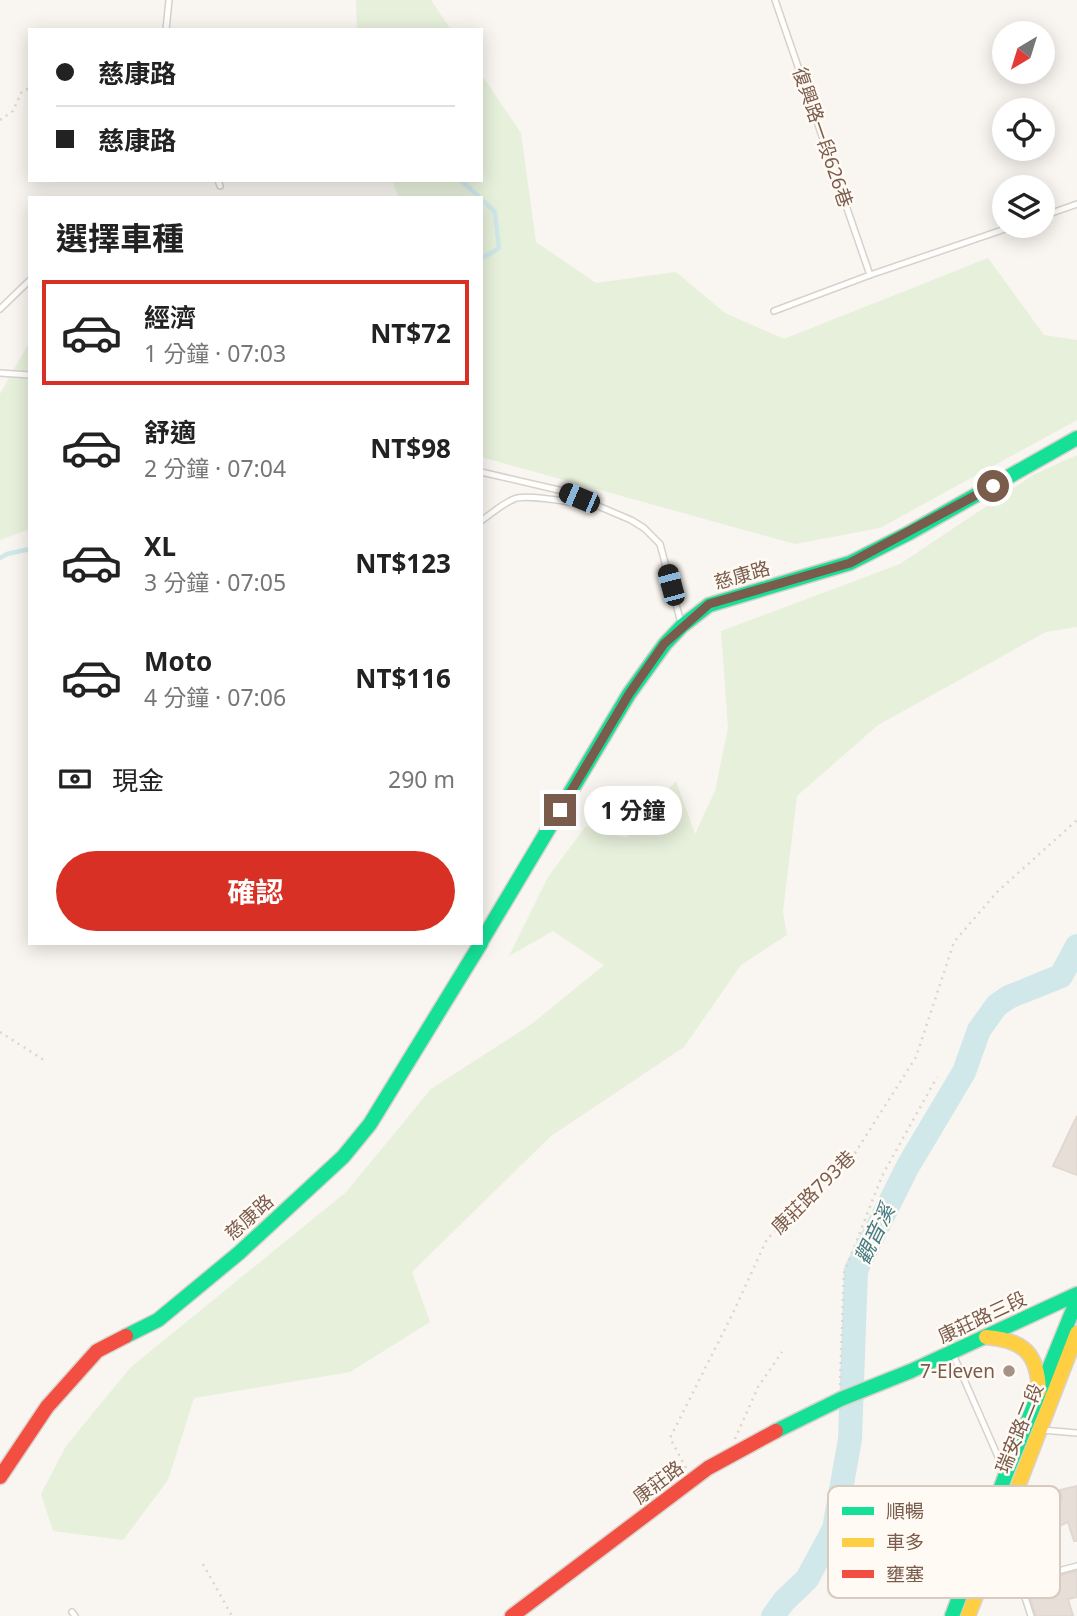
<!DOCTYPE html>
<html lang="zh-TW">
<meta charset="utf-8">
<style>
:root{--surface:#fff;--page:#f6f6f6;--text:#222;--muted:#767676;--line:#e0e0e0;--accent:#d93025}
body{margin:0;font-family:"Noto Sans","Noto Sans TC",sans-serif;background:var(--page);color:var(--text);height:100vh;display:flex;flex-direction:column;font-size:26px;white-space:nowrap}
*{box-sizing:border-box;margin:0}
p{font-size:23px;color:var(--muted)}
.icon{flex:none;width:38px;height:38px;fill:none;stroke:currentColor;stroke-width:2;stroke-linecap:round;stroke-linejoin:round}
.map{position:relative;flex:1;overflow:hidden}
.details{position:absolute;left:28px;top:196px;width:455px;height:749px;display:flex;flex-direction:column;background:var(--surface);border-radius:0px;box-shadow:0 4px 18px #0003}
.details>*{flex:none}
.hud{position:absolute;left:28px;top:28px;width:455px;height:154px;border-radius:0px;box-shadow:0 4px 18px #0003;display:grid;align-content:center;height:154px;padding:0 28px;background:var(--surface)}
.needle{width:46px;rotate:218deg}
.fabs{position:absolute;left:992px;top:21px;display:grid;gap:14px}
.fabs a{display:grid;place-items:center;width:63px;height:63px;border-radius:50%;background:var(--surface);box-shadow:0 4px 18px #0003;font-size:35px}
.end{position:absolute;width:32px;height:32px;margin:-16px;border:9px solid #7a5c4d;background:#fff;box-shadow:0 0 0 4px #fff}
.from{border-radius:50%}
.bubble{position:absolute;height:49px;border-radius:24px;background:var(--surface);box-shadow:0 4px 18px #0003;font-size:23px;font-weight:700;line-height:49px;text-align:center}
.car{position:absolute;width:21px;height:42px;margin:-21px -10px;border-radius:9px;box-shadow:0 0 5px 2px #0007;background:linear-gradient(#222 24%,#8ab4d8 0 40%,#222 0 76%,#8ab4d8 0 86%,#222 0)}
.hud b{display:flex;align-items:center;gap:24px;height:66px;font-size:26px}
.hud b+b{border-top:2px solid var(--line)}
.hud i{width:18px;height:18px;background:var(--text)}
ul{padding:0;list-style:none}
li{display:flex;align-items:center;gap:21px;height:105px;margin:0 14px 10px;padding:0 14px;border:4px solid transparent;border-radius:0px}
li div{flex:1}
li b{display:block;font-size:26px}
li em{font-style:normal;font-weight:700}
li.current{border-color:var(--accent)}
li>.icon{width:63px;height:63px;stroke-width:1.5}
h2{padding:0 28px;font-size:32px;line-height:84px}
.pay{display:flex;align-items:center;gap:18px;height:77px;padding:0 28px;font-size:26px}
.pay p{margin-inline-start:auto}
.primary-button{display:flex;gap:14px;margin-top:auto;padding:14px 28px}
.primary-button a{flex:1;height:80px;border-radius:42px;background:var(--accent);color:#fff;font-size:28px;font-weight:700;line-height:80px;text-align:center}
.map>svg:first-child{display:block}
.green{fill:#e7f0db}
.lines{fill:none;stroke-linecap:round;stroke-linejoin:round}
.stream{stroke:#d0e8ea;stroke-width:4.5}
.river{stroke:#d0e8ea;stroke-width:24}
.building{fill:#e6ded7;stroke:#e2d8d2;stroke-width:2}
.lane-casing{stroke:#d7d1cb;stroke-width:8}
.fast-casing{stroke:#d9d2cb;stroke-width:17}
.slow-casing{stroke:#d9d2cb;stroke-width:17}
.jam-casing{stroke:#d9d2cb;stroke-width:17}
.path{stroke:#dcd5d0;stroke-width:2.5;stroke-dasharray:2 5;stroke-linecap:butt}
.lane{stroke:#fefefd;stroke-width:5}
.fast{stroke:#16e098;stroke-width:14}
.slow{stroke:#ffcf43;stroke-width:14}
.jam{stroke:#f24e42;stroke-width:14}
.route{stroke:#7a5c4d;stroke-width:9}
.poi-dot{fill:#a69286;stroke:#fffaf3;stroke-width:2.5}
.labels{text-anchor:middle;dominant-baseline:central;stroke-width:5;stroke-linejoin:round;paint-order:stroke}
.street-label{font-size:19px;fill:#7a5c4d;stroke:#fffaf3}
.poi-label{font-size:19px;fill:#7a5c4d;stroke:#fffaf3;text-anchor:end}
.water-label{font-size:21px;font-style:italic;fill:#437c86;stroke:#fffaf3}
.key{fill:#fffaf3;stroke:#d7cbc1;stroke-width:2}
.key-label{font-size:19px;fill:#7a5c4d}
</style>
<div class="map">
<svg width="1077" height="1616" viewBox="0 0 1077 1616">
<rect width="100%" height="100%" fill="#f9f5f0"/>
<!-- green -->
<g class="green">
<path d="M356,0h75l20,30h-94z"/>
<path d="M481,74l40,59 15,109 60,41 80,-11 49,41 59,26 204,-81 56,77 33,5v80l-197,108 -85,16 -314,-87v-259h-82l-7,-18h89z"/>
<path d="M30,341v188l-30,11v-146z"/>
<path d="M1077,455v172l-31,5 -168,93 -81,71 -14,116 4,23 -46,30 -57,82 -133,89 -139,136 18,50 -80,50 -156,26 -26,82 -45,60 -70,-9 -12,-37 25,-48 65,-79 215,-175 85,-103 102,-66 71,-58 -51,-34 -44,25 39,-79 38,-51 40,12 50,-57 19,53 20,-43 13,-63 -7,-97 179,-67 133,-89z"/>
</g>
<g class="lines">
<!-- stream -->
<g class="stream">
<path d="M461,180l19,18"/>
<path d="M481,199l14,13 4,36 -18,11"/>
<path d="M0,558l7,-4 23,-5"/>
</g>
<!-- river -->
<path class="river" d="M773,1616l11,-15 23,-22 27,-50 16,-90 6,-169 52,-104 56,-94 15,-42 18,-25 12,-8 52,-21 16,-30"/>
</g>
<!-- building -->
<g class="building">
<path d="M1077,1116v59l-24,-9z"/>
<path d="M1077,1486v55h-3l-6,-19 -26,12 3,6 -15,7 -12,-27 44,-20 -2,-10z"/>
<path d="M1077,1571v26l-9,2 5,17h-37l-10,-32z"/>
</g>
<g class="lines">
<!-- lane casing -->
<g class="lane-casing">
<g id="lane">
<path d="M775,0l95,275"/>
<path d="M166,30l3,-30"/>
<path d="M218,180l2,6"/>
<path d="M1043,216l34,-12"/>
<path d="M0,309l30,-29"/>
<path d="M774,311l96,-36 144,-49"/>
<path d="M0,373l30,2"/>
<path d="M481,472l82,19 68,29 13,8 16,16 21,79"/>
<path d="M481,521c10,-7 21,-17 33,-22 12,-6 60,5 77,5"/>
<path d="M952,1352l51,116"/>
<path d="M1042,1430l35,3"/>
<path d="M72,1612l3,4"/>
<path d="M1031,1616l-11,-34 -26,-32 38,28 45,-12"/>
</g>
</g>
<!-- fast casing -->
<g class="fast-casing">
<g id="fast">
<path d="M481,942l148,-248 36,-50 17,-18 27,-21 141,-42 59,-30 168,-95"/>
<path d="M126,1336l32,-16 81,-67 104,-96 27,-33 111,-181"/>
<path d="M776,1431l65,-32 70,-28 166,-77"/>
<path d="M952,1616l54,-142 71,-174"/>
</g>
</g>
<!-- slow casing -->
<g class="slow-casing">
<g id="slow">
<path d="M986,1337c37,3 52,16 53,54"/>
<path d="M968,1616l109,-283"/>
</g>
</g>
<!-- jam casing -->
<g class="jam-casing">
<g id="jam">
<path d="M0,1477l47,-70 50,-56 29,-15"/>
<path d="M512,1616l196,-148 68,-37"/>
</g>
</g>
<!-- path -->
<g class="path">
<path d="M0,120l13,-9 9,-20 8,-3"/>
<path d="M0,1032l47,30"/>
<path d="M840,1385l4,-112 38,-97 55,-99"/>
<path d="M735,1439l23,-52 24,-35"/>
<path d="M686,1468l-16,-30 63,-125 34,-74 88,-86 61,-96 38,-115 43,-50 80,-72"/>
<path d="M203,1564l29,52"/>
</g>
<!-- lane -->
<use href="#lane" class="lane"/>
<!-- fast -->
<use href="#fast" class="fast"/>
<!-- slow -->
<use href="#slow" class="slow"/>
<!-- jam -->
<use href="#jam" class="jam"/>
</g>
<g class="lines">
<!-- route -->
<path class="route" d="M560,810l69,-116 35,-50 45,-40 141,-41 143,-77"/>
</g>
<!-- markers -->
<circle class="poi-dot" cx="1009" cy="1371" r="7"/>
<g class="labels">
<!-- street labels -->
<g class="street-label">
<text transform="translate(823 137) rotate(71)">復興路一段626巷</text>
<text transform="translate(742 575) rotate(-16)">慈康路</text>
<text transform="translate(813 1192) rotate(-45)">康莊路793巷</text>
<text transform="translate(249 1217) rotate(-42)">慈康路</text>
<text transform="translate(982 1317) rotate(-25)">康莊路三段</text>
<text transform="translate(1019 1428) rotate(-68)">瑞安路二段</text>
<text transform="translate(658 1482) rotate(-37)">康莊路</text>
</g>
<!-- poi labels -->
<g class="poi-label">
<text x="995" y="1371">7-Eleven</text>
</g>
<!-- water labels -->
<g class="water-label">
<text transform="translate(874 1234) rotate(-64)">觀音溪</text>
</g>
</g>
<!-- legend -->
<rect x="828" y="1486" width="232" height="112" rx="10" class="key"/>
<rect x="842" y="1507" width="32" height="8" fill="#16e098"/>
<rect x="842" y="1538" width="32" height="9" fill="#ffcf43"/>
<rect x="842" y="1570" width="32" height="8" fill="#f24e42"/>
<g class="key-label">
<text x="886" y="1518">順暢</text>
<text x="886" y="1549">車多</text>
<text x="886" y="1581">壅塞</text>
</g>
</svg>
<div class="fabs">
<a><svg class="needle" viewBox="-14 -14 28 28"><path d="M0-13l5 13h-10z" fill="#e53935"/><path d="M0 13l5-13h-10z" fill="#767676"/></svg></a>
<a><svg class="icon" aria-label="locate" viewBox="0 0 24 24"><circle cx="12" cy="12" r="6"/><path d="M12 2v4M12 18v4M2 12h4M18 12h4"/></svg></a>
<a><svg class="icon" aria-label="layers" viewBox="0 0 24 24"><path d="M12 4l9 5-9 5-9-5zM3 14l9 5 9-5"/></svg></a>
</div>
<i class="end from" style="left:993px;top:486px"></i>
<i class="end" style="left:560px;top:810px"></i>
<div class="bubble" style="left:584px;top:786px;width:98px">1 分鐘</div>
<i class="car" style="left:579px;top:498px;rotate:293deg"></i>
<i class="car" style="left:671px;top:585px;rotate:345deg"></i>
<div class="hud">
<b><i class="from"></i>慈康路</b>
<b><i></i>慈康路</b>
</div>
<section class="details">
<h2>選擇車種</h2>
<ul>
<li class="current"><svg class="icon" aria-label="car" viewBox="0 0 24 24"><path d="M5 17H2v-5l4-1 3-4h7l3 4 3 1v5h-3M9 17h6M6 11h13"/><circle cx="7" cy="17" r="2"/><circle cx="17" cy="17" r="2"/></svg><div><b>經濟</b><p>1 分鐘 · 07:03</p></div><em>NT$72</em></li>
<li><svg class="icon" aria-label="car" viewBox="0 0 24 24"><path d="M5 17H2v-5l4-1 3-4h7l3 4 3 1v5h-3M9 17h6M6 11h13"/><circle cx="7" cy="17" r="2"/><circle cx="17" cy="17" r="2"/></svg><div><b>舒適</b><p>2 分鐘 · 07:04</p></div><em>NT$98</em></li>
<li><svg class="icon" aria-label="car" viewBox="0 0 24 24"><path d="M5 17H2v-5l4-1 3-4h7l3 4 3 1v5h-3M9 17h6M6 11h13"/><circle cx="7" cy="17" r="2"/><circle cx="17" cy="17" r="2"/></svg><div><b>XL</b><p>3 分鐘 · 07:05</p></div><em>NT$123</em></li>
<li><svg class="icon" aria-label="car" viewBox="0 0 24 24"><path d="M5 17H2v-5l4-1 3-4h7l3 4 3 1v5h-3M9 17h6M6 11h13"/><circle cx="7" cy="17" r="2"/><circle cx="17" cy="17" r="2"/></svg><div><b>Moto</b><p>4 分鐘 · 07:06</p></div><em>NT$116</em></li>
</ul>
<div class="pay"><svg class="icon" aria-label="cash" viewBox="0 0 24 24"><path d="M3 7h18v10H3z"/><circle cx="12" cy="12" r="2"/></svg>現金<p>290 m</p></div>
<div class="primary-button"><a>確認</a></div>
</section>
</div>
